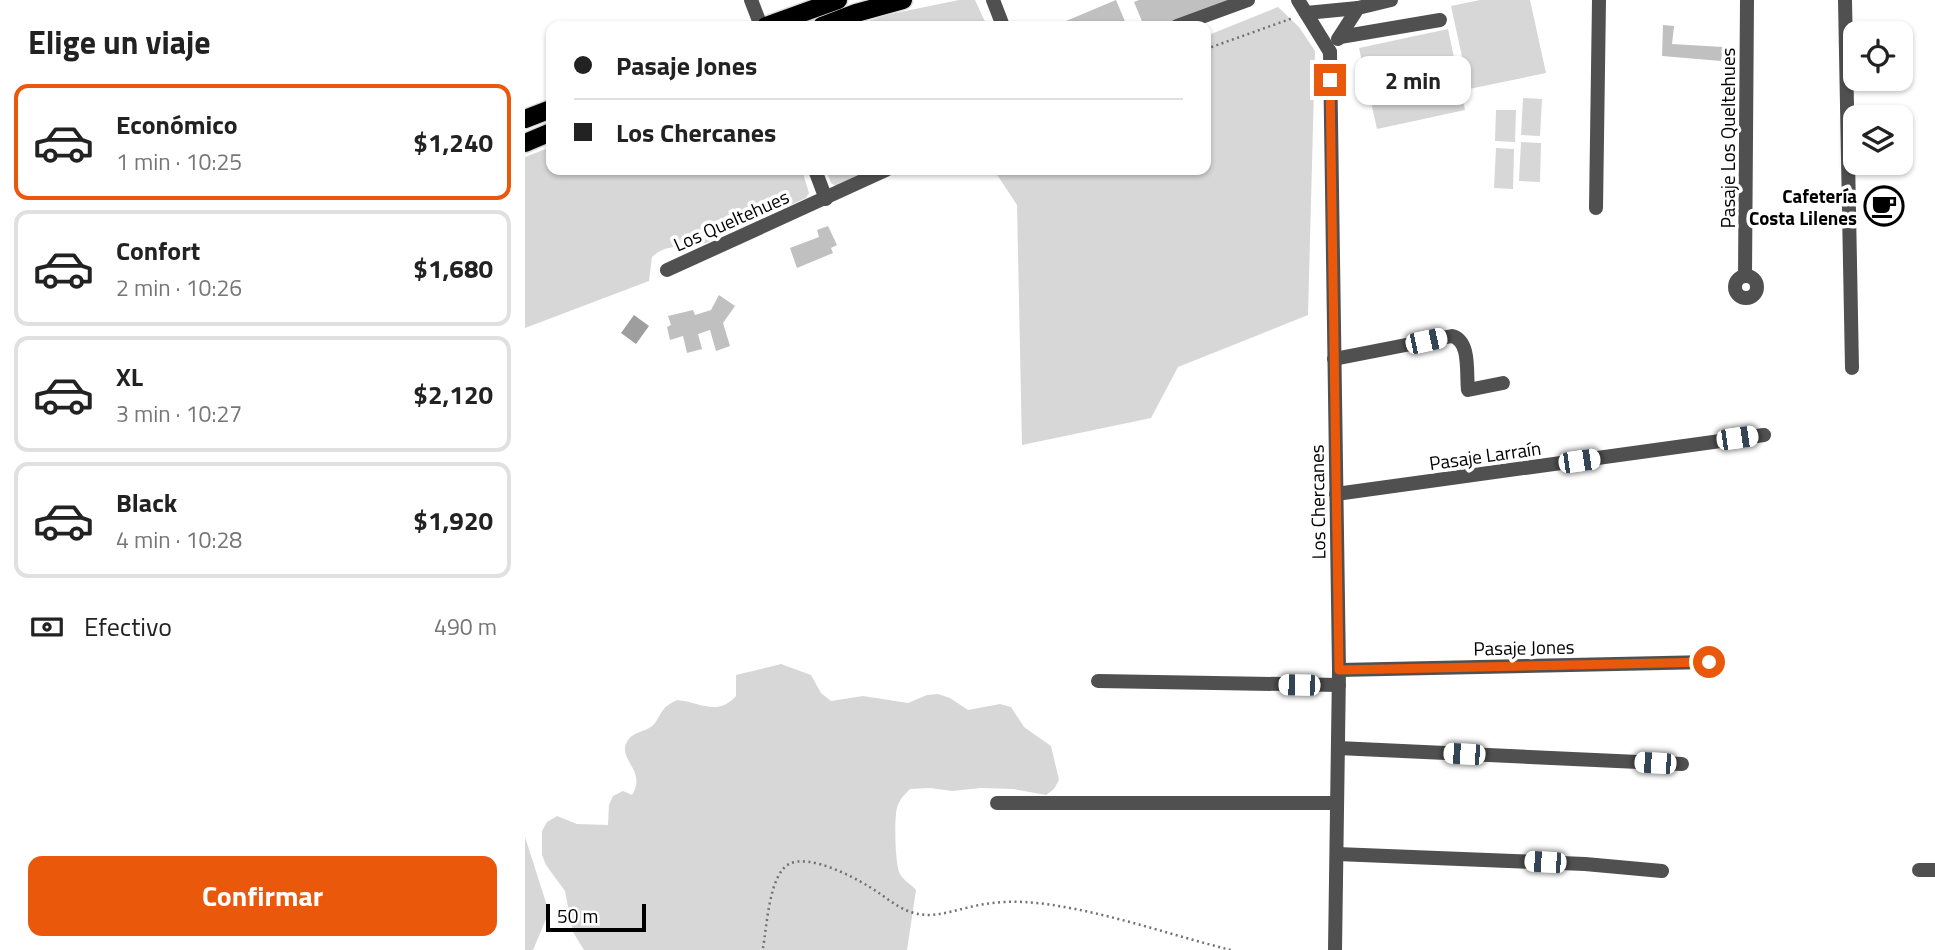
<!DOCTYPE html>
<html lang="es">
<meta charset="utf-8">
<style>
:root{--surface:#fff;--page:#f6f6f6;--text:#222;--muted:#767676;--line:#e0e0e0;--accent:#ea580c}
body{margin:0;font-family:"Titillium Web",sans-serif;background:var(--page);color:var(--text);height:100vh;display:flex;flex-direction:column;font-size:26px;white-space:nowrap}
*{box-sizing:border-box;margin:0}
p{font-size:23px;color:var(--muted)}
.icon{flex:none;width:38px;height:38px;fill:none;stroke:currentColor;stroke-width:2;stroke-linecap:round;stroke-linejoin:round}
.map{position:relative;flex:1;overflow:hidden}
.sheet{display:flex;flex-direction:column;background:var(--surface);width:525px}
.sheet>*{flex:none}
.banner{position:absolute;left:21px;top:21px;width:665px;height:154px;border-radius:14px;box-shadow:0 2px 5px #0004;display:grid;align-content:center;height:154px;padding:0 28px;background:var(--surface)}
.controls{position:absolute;left:1318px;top:21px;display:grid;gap:14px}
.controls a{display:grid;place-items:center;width:70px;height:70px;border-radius:14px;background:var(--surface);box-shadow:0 2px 5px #0004;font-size:35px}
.scale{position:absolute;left:21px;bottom:18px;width:100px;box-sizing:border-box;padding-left:7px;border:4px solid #000;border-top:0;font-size:19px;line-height:24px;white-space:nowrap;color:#000;-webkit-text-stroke:5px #fff;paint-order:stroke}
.end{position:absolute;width:32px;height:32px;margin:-16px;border:9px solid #ea580c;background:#fff;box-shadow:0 0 0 4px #fff}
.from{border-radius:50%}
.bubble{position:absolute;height:49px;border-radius:14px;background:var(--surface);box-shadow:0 2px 5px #0004;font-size:23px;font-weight:700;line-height:49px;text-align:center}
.car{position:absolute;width:21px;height:42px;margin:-21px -10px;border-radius:9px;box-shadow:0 0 5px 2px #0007;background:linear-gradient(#fff 24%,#345 0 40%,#fff 0 76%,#345 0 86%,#fff 0)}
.banner b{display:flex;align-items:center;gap:24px;height:66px;font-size:26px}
.banner b+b{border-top:2px solid var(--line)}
.banner i{width:18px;height:18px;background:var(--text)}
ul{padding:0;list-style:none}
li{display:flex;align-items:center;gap:21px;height:116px;margin:0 14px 10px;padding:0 14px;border:4px solid var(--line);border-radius:14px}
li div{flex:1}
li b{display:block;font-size:26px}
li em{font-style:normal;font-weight:700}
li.current{border-color:var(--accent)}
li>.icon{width:63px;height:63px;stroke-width:1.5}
h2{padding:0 28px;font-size:32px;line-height:84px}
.pay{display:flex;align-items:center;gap:18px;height:77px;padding:0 28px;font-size:26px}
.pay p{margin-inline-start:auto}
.button{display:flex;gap:14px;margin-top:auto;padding:14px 28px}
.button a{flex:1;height:80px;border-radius:14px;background:var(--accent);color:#fff;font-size:28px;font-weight:700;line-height:80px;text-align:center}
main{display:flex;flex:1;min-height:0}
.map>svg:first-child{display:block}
.green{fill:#d7d7d7}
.water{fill:#9e9e9e}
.building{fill:#c0c0c0}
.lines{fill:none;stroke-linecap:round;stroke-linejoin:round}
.major-casing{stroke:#dbdbdb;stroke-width:21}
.path{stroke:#727272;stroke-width:2.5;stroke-dasharray:2 3.5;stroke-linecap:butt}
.minor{stroke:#505050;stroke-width:14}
.major{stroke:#000;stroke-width:18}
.route{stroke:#ea580c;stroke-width:9}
.labels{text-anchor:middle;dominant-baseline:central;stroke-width:7;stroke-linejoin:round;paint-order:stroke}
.street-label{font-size:19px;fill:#000;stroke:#fff}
.poi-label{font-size:19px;font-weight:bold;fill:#000;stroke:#fff;text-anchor:end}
</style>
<main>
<section class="sheet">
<h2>Elige un viaje</h2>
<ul>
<li class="current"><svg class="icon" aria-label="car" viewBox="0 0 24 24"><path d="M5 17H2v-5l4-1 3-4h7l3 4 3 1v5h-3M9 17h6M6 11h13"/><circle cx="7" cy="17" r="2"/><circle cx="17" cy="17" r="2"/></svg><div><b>Económico</b><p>1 min · 10:25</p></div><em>$1,240</em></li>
<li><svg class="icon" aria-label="car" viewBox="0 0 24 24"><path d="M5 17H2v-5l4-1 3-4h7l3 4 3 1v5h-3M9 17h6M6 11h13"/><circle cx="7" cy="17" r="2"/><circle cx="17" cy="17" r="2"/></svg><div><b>Confort</b><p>2 min · 10:26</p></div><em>$1,680</em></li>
<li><svg class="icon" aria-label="car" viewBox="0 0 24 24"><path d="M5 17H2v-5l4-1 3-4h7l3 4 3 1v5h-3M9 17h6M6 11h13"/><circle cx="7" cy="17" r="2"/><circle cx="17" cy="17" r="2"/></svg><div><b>XL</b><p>3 min · 10:27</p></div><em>$2,120</em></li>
<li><svg class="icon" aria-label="car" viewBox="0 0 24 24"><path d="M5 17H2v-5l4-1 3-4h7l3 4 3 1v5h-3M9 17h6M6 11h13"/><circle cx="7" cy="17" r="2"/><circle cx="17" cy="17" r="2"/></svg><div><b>Black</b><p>4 min · 10:28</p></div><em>$1,920</em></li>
</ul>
<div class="pay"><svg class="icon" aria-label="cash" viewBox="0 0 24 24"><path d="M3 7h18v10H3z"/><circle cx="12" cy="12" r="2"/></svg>Efectivo<p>490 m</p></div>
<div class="button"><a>Confirmar</a></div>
</section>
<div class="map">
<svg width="1410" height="950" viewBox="0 0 1410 950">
<rect width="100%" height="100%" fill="#fff"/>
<!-- green -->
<g class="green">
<path d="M434,0h16l12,26h-132l31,-11z"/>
<path d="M955,0h50l16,73 -77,16 -18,-83z"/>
<path d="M753,7l21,20 16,24 -7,264 -130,52 -27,51 -129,27 -5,-240 -23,-35h212v-134z"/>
<path d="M923,29l17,81 -88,19 -18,-81z"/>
<path d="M998,98l19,1 -2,37 -19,-1z"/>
<path d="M971,110h20l-1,32 -20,-1z"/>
<path d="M996,142l20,1 -1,39 -21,-1z"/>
<path d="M26,147v23h251l7,23 -3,5 -100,45c-19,6 -39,-1 -54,14l-3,24 -124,47v-171z"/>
<path d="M971,148l18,1 -1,40 -19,-1z"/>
<path d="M301,170h49l-37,17 -7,-4z"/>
<path d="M256,664l30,11 10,18 10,8 32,-5 45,7 19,-8 11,-1 12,4 18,12 32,-6 11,3 13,20 27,19 8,34 -5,9 -8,6 -32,-6 -33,-1 -29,3 -22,-3 -20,1c-6,6 -11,11 -13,19 -3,10 -2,57 3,66 3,6 12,11 16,16l-9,60h-323l-11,-18 -8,-41 -19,-26 -4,-10v-24l5,-9 10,-6 20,8 31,1 1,-20 4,-9 10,-5 9,4c16,-25 -17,-36 -4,-55 6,-9 20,-8 27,-17 9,-13 6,-15 22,-23 23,2 40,17 59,-4v-21z"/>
<path d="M0,837l24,75 -16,38h-8z"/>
</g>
<!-- water -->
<path class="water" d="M109,315l15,11 -13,18 -15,-11z"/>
<!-- building -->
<g class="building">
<path d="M591,0l11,26h-73z"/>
<path d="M614,0h91l-64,26h-22l-10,-24z"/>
<path d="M1138,25l11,1 -2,18 51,3 -2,14 -59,-5z"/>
<path d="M303,226l9,19 -6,3 2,5 -36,15 -7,-20 29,-11 -2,-7z"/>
<path d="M194,295l16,11 -12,17 7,23 -14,5 -6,-21 -12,4 4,15 -15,4 -4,-17 -13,4 -3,-13 4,-2 -3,-9 25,-6 2,5 16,-5z"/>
</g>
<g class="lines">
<!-- major casing -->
<g class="major-casing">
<g id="major">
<path d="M241,26l72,-26"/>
<path d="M297,26l34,-13 47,-13"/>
<path d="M0,119l26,-10"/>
<path d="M0,143l26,-11"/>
</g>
</g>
<!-- path -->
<g class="path">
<path d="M681,49l87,-31"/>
<path d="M238,948c4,-22 6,-73 26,-84 20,-10 61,11 79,22 16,9 28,22 46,27 19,5 34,-1 52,-5 19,-5 39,-7 58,-6 66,4 142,32 207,48"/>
</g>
<!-- minor -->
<g class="minor">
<path d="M226,0l10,26"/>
<path d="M468,0l10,26"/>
<path d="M773,0l32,52"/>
<path d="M1320,0l7,368"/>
<path d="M781,13l52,-5"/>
<path d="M652,26l71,-26"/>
<path d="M815,37l100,-17"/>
<path d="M813,39l20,-31 33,-8"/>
<path d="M805,52l9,618 -4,280"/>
<path d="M290,170l11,29"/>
<path d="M1071,208l3,-208"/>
<path d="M142,270l219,-100"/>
<path d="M1220,276l2,-276"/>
<circle cx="1221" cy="287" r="11"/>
<path d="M809,359l118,-23c19,5 14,37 16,54l35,-7"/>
<path d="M811,494l428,-59"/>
<path d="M814,670l370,-8"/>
<path d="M573,681l241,4"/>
<path d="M813,748l344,16"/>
<path d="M472,803h340"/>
<path d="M812,854l248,10 77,7"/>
<path d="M1394,870h16"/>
</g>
<!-- major -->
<use href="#major" class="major"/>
</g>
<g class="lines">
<!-- route -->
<path class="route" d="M805,80l9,590 370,-8"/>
</g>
<!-- icons -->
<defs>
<g id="cafe-ring" transform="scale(2.0125)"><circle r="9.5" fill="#fff" stroke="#000" stroke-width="1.5"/><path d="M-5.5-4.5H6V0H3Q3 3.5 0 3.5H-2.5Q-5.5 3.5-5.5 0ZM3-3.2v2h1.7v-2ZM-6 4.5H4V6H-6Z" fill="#000"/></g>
</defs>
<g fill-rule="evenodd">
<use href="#cafe-ring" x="1359" y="206"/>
</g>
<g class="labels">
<!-- street labels -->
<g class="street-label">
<text transform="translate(1202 138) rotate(-90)">Pasaje Los Queltehues</text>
<text transform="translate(206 220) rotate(-24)">Los Queltehues</text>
<text transform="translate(960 455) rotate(-8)">Pasaje Larraín</text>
<text transform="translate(792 502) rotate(-91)">Los Chercanes</text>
<text transform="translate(999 647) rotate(-1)">Pasaje Jones</text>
</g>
<!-- poi labels -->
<g class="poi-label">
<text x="1332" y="195">Cafetería<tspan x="1332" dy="22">Costa Lilenes</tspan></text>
</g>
</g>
</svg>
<div class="controls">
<a><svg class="icon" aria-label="locate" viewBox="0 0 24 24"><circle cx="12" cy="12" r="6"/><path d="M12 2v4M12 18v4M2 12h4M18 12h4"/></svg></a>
<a><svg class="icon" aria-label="layers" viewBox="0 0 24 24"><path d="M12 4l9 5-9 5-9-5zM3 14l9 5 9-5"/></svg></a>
</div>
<div class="scale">50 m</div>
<i class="end from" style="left:1184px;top:662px"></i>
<i class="end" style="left:805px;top:80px"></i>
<div class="bubble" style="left:830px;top:56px;width:116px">2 min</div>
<i class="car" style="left:901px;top:341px;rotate:78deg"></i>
<i class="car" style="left:1212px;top:438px;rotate:82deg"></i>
<i class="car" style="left:1054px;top:461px;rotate:82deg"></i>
<i class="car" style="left:774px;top:685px;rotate:271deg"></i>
<i class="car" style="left:939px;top:754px;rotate:273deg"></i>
<i class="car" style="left:1130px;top:763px;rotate:273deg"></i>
<i class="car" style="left:1020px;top:862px;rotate:273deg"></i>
<div class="banner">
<b><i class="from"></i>Pasaje Jones</b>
<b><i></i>Los Chercanes</b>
</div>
</div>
</main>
